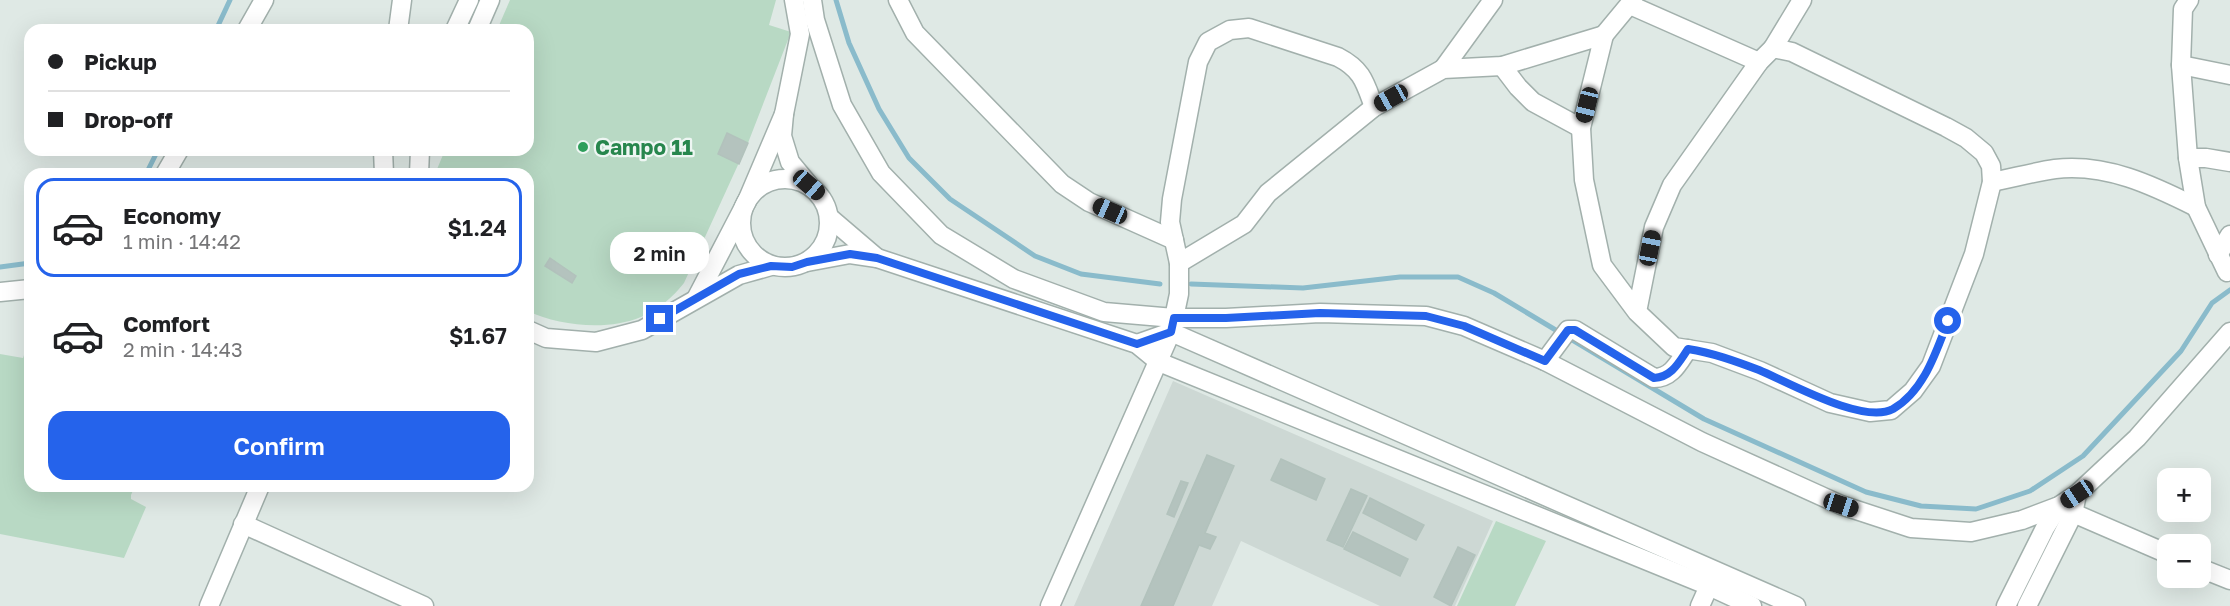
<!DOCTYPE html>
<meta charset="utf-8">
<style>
:root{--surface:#fff;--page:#f6f6f6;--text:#202124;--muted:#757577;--line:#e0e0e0;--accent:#2563eb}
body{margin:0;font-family:"Golos Text",sans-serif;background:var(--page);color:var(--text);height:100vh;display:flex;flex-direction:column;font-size:22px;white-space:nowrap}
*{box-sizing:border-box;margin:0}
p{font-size:20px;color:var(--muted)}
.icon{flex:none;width:33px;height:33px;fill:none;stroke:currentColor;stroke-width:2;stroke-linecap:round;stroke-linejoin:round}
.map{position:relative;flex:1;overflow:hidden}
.drawer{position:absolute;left:24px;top:168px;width:510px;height:324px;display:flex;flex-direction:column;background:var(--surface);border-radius:18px;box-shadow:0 6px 24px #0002}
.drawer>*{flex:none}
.top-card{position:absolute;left:24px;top:24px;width:510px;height:132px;border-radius:18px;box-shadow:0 6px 24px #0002;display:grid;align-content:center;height:132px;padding:0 24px;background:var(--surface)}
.fabs{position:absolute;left:2157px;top:468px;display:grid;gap:12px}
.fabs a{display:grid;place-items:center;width:54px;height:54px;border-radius:12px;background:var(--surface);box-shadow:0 6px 24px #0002;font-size:30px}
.end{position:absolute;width:27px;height:27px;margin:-14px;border:8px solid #2563eb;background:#fff;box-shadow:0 0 0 3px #fff}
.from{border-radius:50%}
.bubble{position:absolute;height:42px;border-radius:18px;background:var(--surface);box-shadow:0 6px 24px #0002;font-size:20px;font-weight:600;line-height:42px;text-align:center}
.car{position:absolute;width:18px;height:36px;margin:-18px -9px;border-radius:8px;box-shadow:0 0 4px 2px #0007;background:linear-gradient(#222 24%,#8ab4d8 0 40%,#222 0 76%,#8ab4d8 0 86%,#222 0)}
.top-card b{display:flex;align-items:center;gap:21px;height:57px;font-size:22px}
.top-card b+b{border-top:2px solid var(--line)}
.top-card i{width:15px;height:15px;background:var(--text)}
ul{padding:10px 0 0;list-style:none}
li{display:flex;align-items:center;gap:18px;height:99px;margin:0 12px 9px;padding:0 12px;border:3px solid transparent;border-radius:18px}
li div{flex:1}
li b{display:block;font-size:22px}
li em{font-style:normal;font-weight:600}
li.active{border-color:var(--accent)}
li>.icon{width:54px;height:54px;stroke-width:1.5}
.button{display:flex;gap:12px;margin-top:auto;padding:12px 24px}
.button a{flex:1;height:69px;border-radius:18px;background:var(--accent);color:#fff;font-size:24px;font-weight:600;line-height:69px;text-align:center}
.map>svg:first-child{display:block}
.built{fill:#cdd8d4}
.green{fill:#b8d9c4}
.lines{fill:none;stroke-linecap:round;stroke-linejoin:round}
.stream{stroke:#8abbcb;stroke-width:5}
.building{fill:#b4c3be;stroke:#b2c2bc;stroke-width:1.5}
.minor-casing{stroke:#a2b0ac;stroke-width:21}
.minor{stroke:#fff;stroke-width:18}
.route{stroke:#2563eb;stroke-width:8}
.leisure-dot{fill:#2e9e5b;stroke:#eef6f3;stroke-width:2}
.labels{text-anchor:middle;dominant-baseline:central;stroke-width:4.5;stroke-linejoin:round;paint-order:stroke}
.leisure-label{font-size:21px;font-weight:bold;fill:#27864d;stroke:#eef6f3;text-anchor:start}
</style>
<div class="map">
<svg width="2230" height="606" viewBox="0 0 2230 606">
<rect width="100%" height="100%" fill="#dfe9e5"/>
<!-- built -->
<path class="built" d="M1173,381l320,140 -38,85h-75l-139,-65 -29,65h-138z"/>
<!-- green -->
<g class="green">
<path d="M510,0h266l-7,25 22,7 -43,111 -64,140c-12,15 -26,27 -43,34 -33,14 -82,9 -113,-6v-137h-93l10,-24h83v-120h-31z"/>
<path d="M25,352l5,1v133h105l-4,9v4l15,8 -22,51 -124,-24v-180l23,4z"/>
<path d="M1496,521l50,20 -31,65h-58z"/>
</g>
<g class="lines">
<!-- stream -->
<g class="stream">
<path d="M836,0l13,43 30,66 30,49 41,41 85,57 46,18 79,10"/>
<path d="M216,30l14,-30"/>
<path d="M146,174l12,-24"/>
<path d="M0,267l30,-4"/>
<path d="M1191,284l112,4 97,-11h58l36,16 210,126 162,73 55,14 55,3 54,-18 53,-35 98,-105 31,-48 18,-13"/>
</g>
</g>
<!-- building -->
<g class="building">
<path d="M727,133l21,10 -9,21 -21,-10z"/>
<path d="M550,258l26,18 -4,7 -27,-17z"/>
<path d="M1207,455l27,11 -29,67 11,4 -6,12 -11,-4 -26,61h-32z"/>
<path d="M1281,459l44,20 -9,21 -45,-20z"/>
<path d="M1181,481l7,2 -14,34 -7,-3z"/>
<path d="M1351,489l16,7 -24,51 -16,-7z"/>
<path d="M1370,498l54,27 -8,15 -53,-27z"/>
<path d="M1353,532l55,27 -8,17 -56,-27z"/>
<path d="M1458,547l17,8 -24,51 -17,-9z"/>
</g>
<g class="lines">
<!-- minor casing -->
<g class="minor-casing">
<g id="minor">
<path d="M794,0l6,34 -16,80 -2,22 8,26 19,23"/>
<path d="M812,0l3,20 27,85 39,68 60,62 73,44 90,33 70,6h52l94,-5 106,3 38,10 81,35 157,81 139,63 70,23 60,4 51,-12 37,-14 18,-12 60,-56 93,-106"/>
<path d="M898,0l17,33 147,151 27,18 85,38"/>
<path d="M2189,0l-6,9 -2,56 7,93 8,49 31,65"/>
<path d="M1630,5l129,57"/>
<path d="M247,30l17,-30"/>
<path d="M398,30l4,-30"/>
<path d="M455,30l14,-30"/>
<path d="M477,30l13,-30"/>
<path d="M1604,35l29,-35"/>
<path d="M1773,48l29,-48"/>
<path d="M2181,65l49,10"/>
<path d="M1502,66l16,21 15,15 48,26"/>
<path d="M1443,69l50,-69"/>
<path d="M383,150l1,24"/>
<path d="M2188,158h18l24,4"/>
<path d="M165,174l14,-24"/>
<path d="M419,174l1,-24"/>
<circle cx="785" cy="223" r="44"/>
<path d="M1992,182c21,-4 42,-10 63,-13 51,-6 97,16 141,38"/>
<path d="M829,217l48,41"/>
<path d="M2218,255l12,-20"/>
<path d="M807,262l43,-8 27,4 260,86 22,18 550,224 43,20"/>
<path d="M1179,263l65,-39 24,-31 106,-86 69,-38 59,-3 102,-31 -23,93 3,52 18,85 35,47 37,35 38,6 48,18 70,32 40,9 21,-2 22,-19 18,-25 43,-112 18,-72 -1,-16 -7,-13 -18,-15 -20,-11 -154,-75 -19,-4 -14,14 -87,123 -18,42 -17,85"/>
<path d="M0,292l30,-3"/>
<path d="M697,297l50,-96 37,-87"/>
<path d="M528,330l18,8 50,4 46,-12 97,-55 32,-9"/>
<path d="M1137,344l34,-12 625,274"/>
<path d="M1545,361l23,-31h7l79,48c18,0 25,-16 34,-29"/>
<path d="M2064,509l104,45"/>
<path d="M243,524l181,82"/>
<path d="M2200,568l30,12"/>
<path d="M209,606l51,-120"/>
<path d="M1050,606l121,-274 8,-38v-31l-9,-41 2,-23 26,-137 10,-20 22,-12 19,-2 89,29c25,13 27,26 36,50"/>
<path d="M1700,606l9,-20"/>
<path d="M2006,606l39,-78 14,-22"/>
<path d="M2027,606l46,-92 4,-20"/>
</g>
</g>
<!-- minor -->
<use href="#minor" class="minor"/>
</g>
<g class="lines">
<!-- route -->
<path class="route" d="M660,319l79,-45 32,-8 21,1 15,-5 43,-8 27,4 260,86 34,-12 3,-14h52l94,-5 106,3 38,10 81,35 23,-31h7l79,48c18,-1 25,-16 34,-29 25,4 47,12 71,21 29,12 104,55 134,39 31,-18 43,-57 55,-88"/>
</g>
<!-- markers -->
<circle class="leisure-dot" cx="583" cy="147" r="6"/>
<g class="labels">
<!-- leisure labels -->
<g class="leisure-label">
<text x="595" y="147">Campo 11</text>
</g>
</g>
</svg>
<div class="fabs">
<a>+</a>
<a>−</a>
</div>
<i class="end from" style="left:1948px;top:321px"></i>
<i class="end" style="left:660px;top:319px"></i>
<div class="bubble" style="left:610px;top:232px;width:99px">2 min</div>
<i class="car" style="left:1391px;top:98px;rotate:241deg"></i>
<i class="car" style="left:1587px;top:105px;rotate:194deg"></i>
<i class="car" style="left:809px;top:185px;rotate:131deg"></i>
<i class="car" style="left:1110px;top:211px;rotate:294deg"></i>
<i class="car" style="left:1650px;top:248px;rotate:11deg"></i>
<i class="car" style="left:2077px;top:494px;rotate:236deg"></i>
<i class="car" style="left:1841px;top:505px;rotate:108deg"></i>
<div class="top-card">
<b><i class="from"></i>Pickup</b>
<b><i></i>Drop-off</b>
</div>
<section class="drawer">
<ul>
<li class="active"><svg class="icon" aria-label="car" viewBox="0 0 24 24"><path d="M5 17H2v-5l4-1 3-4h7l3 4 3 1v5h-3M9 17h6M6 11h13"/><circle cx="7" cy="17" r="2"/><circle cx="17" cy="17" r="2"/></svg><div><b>Economy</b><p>1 min · 14:42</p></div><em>$1.24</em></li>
<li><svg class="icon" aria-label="car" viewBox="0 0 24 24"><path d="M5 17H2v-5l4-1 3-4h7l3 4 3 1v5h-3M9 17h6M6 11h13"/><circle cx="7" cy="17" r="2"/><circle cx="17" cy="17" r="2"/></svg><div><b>Comfort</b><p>2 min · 14:43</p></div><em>$1.67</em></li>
</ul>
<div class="button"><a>Confirm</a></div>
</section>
</div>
